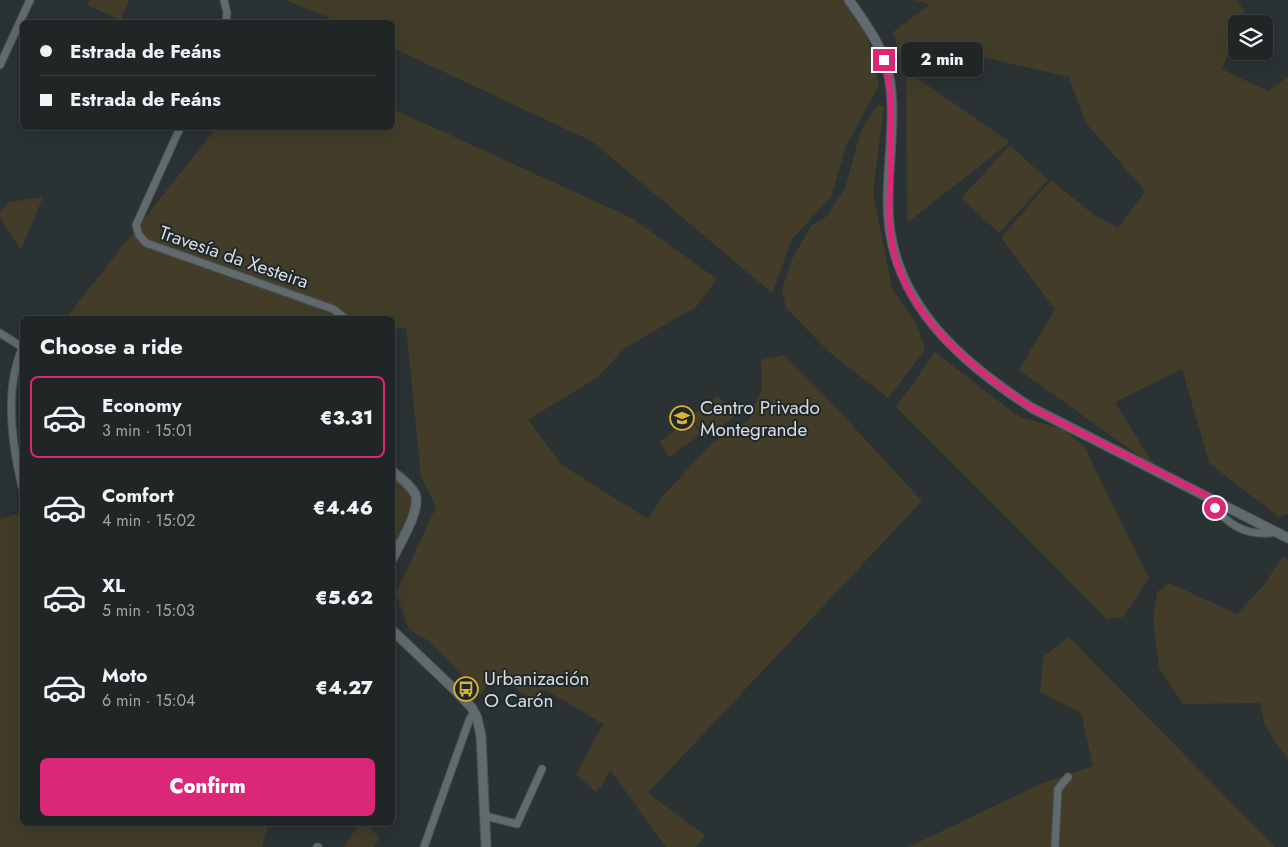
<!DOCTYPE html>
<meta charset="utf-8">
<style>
:root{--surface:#202626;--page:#2d3232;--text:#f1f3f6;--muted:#a2a5a7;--line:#3d4343;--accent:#db2777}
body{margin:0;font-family:Jost,sans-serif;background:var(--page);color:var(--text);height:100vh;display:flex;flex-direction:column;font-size:19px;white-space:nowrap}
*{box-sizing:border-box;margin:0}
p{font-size:16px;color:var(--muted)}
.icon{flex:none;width:28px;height:28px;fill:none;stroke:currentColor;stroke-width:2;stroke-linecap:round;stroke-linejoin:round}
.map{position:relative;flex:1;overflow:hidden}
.drawer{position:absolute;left:20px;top:316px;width:375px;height:510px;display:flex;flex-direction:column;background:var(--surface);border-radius:8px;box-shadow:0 5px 20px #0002,0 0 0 1px var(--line)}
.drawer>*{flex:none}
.guide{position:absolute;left:20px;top:20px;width:375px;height:110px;border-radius:8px;box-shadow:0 5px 20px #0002,0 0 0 1px var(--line);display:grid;align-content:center;height:110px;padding:0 20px;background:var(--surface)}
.controls{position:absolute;left:1228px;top:15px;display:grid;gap:10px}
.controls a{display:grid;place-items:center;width:45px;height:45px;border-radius:8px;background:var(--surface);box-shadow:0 5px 20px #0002,0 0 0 1px var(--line);font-size:25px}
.end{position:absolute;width:22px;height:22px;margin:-11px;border:6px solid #db2777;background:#fff;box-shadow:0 0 0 2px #fff}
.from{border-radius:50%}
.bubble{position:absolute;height:35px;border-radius:8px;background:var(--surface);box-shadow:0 5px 20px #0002,0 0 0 1px var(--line);font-size:16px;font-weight:800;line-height:35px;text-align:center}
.guide b{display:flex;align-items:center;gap:18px;height:48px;font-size:19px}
.guide b+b{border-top:1px solid var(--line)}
.guide i{width:12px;height:12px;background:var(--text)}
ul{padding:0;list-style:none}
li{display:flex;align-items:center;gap:15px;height:82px;margin:0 10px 8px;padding:0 10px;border:2px solid transparent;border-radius:8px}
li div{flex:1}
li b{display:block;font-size:19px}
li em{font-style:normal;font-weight:800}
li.current{border-color:var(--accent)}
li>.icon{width:45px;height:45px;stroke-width:1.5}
h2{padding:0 20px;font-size:22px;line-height:60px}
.primary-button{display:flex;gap:10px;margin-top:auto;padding:10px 20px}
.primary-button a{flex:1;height:58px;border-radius:8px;background:var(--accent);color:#fff;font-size:20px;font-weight:800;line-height:58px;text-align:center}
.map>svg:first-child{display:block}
.green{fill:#423c29}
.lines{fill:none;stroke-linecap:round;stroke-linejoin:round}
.minor-casing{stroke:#4a5052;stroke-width:9}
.tertiary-casing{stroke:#4a5052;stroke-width:11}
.minor{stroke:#616a6c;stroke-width:7}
.tertiary{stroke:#616a6c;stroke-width:9}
.route{stroke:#db2777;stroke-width:6}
.labels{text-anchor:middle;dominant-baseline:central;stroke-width:4;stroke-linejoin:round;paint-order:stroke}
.street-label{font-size:19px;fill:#d9dddf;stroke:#202829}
.poi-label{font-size:19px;fill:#d9dddf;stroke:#202829;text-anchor:start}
</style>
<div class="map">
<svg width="1288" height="847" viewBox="0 0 1288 847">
<rect width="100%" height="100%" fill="#2a3233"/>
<!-- green -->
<g class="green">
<path d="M90,0h39l-9,22h-4l-1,-4 -28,-13z"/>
<path d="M285,0h569l14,39 11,46 -33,61 -15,51 -39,42 -20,54 -179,-151 -200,-94 -1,-26h-53z"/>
<path d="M913,0h323l9,10 -5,14h-4v8l-14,37 46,22 20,-14v437l-9,3 -70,-54 -27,-94 -67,33 40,65 -136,-97 36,-61 -54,-71 50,-58 42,34 25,14 27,-37 -60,-69 -16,-45 -86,-20 -76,14 103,71 -103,81 -1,-145 -13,-46 37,-28z"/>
<path d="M878,105l6,1 -11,86 19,97 24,34 9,27 -37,48 -59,-46 -43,-44 -4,-18 10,-31 19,-33 16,-10 18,-28 16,-58z"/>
<path d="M393,109l239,109 85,61 -21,28 -71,41 -27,29 -70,43 34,45 86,54 13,-21 50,-54 38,-24 13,-32 -1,-28 23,-5 44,44 94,102 -274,292 58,43 -11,11h-29l-56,-77 -9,18 -2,-1 -3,5 -20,-18 27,-50 -59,-35 -9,14 -41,-31 -13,23 -52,-54 -20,-11 -13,-37 40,-86 -15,-31 -15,-148 -13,1 -1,-10h-327l151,-191h176z"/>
<path d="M1010,145l38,35 -49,53 -38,-35z"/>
<path d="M43,197l-22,53 -21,-32v-6l9,-10z"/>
<path d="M935,352l83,64 45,13 21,17 65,133 -26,38 -16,2 -211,-212z"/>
<path d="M718,395l17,21 -29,22 -16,-21z"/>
<path d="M690,419l11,15 -31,23 -11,-15z"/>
<path d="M393,476l18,19 1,10 -19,42z"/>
<path d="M22,512v312h247l-7,23h-262v-328z"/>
<path d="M1283,556l5,4v200l-23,-34 -5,-23 -77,1 -24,-36 -6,-49 4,-27 12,-9 68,31 26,-28z"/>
<path d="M1069,637l206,210h-366l131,-63 53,-18 -12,-53 -41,-21 3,-35z"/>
<path d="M359,824h7l14,13 -6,10h-30z"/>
</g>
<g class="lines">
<!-- minor casing -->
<g class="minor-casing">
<g id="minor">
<path d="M224,0l3,13 -1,9"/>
<path d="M0,65l30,-65"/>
<path d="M180,128l-44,97 3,10 7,8 187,66 13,10"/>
<path d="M0,333l22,14"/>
<path d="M22,349c-18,41 -10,96 0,138"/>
<path d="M1209,498c14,25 38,40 67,34"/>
<path d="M485,816l32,8 25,-55"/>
<path d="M317,847h1"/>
<path d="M424,847l46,-129 5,-4"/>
<path d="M1055,847l3,-58 10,-12"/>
</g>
</g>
<!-- tertiary casing -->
<g class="tertiary-casing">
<g id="tertiary">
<path d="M849,0c16,23 35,48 40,76 9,50 -6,106 1,155 12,81 77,135 142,177l256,130"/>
<path d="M392,471c8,6 18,14 23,23 7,15 -16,50 -23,66"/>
<path d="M392,630l62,59 18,19 5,10 4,18 5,111"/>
</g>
</g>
<!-- minor -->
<use href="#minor" class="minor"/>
<!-- tertiary -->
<use href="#tertiary" class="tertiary"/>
</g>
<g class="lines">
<!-- route -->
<path class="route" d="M884,60c11,37 6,78 6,117 0,17 -2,36 0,53 8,81 78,136 142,178l175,88 8,12"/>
</g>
<!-- icons -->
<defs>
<g id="school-ring" transform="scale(1.25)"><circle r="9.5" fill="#202829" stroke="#d9b334" stroke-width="1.5"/><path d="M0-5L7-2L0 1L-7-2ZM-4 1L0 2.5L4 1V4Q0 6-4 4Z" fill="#d9b334"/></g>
<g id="bus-ring" transform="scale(1.25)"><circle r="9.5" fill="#202829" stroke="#d9b334" stroke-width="1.5"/><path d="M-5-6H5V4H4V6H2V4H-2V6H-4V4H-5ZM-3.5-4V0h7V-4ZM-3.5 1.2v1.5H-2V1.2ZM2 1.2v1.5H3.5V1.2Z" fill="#d9b334"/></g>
</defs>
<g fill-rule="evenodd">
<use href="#school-ring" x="682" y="418"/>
<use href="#bus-ring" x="466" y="689"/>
</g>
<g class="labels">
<!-- street labels -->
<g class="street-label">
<text transform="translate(234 257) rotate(19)">Travesía da Xesteira</text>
</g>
<!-- poi labels -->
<g class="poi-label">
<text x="700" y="407">Centro Privado<tspan x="700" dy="22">Montegrande</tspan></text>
<text x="484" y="678">Urbanización<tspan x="484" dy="22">O Carón</tspan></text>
</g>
</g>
</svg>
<div class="controls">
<a><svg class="icon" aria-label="layers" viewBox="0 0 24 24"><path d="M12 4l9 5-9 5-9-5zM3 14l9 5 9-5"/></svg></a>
</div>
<i class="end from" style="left:1215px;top:508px"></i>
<i class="end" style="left:884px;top:60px"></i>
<div class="bubble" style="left:901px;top:42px;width:82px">2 min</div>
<div class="guide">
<b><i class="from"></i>Estrada de Feáns</b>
<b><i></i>Estrada de Feáns</b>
</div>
<section class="drawer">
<h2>Choose a ride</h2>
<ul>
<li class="current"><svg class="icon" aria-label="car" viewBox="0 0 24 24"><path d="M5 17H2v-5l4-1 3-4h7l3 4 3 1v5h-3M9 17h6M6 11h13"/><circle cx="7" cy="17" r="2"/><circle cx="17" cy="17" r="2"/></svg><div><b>Economy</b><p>3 min · 15:01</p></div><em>€3.31</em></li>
<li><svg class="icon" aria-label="car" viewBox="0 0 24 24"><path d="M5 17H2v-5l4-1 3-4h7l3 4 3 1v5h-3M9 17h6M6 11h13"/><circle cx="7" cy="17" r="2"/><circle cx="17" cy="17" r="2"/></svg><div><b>Comfort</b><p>4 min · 15:02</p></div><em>€4.46</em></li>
<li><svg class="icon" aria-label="car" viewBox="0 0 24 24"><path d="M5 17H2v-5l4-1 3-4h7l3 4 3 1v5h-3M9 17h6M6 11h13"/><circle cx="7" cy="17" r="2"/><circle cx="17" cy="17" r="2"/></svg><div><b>XL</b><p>5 min · 15:03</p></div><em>€5.62</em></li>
<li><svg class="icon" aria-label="car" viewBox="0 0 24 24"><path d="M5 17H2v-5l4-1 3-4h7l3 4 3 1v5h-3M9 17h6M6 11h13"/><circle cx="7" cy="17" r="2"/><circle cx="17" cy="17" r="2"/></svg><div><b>Moto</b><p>6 min · 15:04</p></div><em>€4.27</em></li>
</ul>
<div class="primary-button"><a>Confirm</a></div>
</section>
</div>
